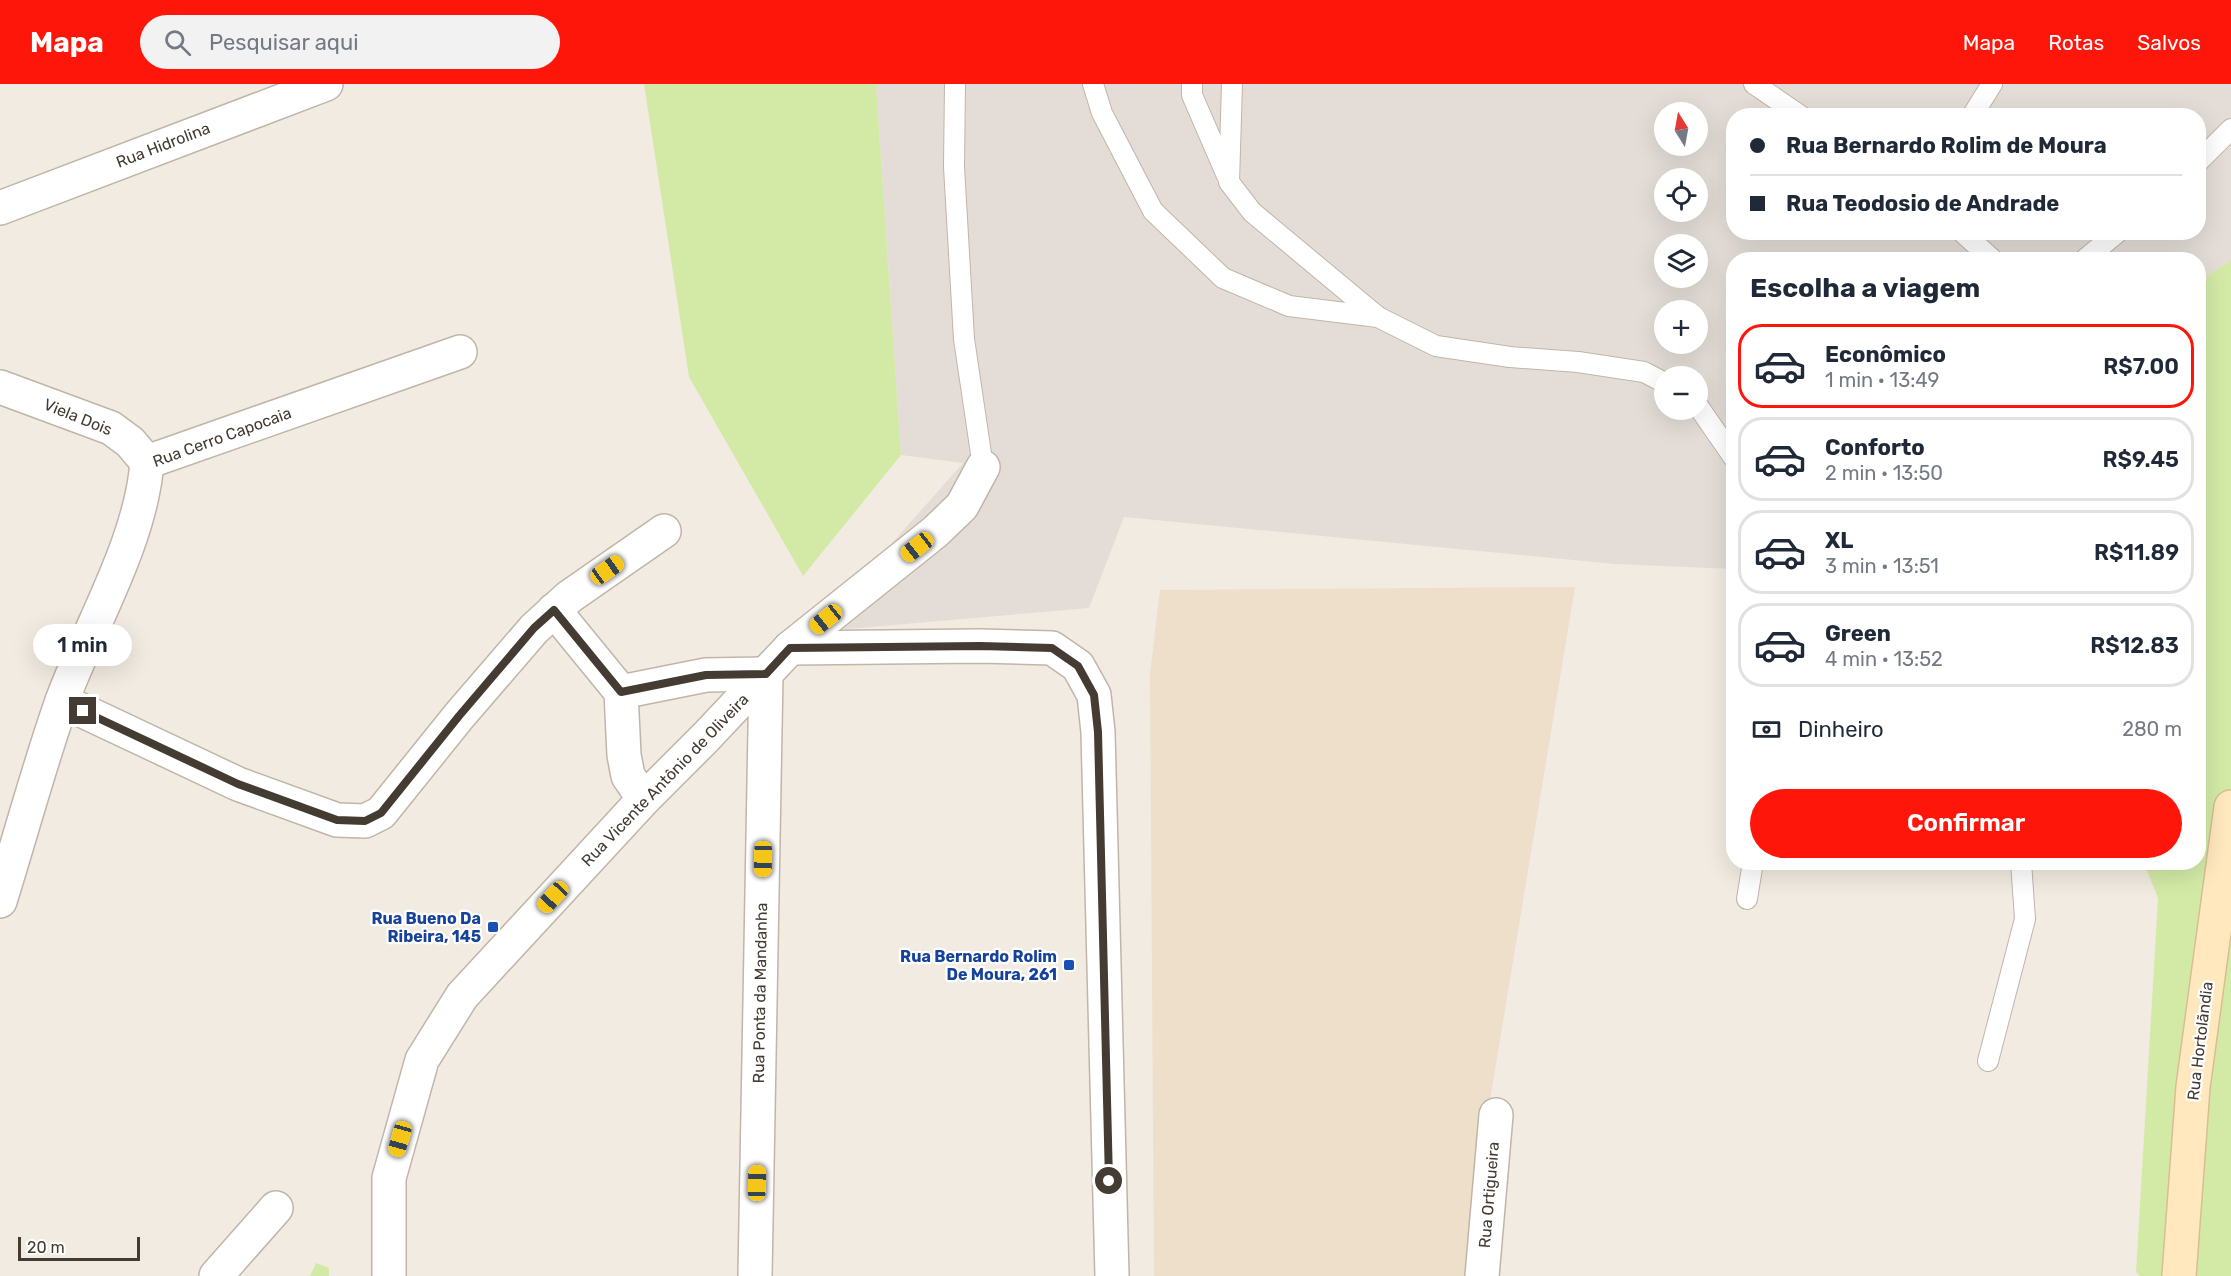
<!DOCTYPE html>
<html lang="pt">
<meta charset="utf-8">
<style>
:root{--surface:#fff;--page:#f2f2f3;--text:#1f2937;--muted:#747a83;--line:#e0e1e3;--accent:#ff160b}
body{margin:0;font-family:Rubik,sans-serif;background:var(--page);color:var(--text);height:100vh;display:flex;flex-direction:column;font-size:22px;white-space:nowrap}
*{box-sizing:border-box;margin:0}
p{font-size:20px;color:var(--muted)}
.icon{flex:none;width:33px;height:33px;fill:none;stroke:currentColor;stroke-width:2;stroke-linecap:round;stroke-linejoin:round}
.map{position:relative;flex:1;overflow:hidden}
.sheet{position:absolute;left:1726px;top:168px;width:480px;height:618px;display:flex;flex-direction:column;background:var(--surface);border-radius:24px;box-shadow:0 6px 24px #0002}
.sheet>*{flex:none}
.hud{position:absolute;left:1726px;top:24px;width:480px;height:132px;border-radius:24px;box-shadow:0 6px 24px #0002;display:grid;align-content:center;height:132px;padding:0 24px;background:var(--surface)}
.needle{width:39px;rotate:349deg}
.fabs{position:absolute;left:1654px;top:18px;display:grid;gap:12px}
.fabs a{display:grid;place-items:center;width:54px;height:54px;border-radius:50%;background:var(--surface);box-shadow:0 6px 24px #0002;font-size:30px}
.scale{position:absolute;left:18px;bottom:15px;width:122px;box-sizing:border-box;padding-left:6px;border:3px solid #443b32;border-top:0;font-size:16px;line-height:21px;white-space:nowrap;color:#443b32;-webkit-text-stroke:4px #fff;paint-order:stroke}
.end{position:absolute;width:27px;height:27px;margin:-14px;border:8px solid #443b32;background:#fff;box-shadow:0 0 0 3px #fff}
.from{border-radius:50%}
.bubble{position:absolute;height:42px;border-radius:21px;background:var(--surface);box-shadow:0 6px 24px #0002;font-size:20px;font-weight:600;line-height:42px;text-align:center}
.car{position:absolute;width:18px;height:36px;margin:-18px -9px;border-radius:8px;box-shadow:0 0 4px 2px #0007;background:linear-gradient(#f5c518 24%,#345 0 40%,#f5c518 0 76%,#345 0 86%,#f5c518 0)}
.hud b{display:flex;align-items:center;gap:21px;height:57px;font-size:22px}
.hud b+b{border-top:2px solid var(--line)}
.hud i{width:15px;height:15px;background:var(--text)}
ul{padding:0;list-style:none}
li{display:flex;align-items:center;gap:18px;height:84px;margin:0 12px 9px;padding:0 12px;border:3px solid var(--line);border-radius:24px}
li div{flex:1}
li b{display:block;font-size:22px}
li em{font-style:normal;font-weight:600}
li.active{border-color:var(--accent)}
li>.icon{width:54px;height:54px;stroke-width:1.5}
h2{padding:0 24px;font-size:27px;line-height:72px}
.pay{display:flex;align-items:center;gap:15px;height:66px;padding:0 24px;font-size:22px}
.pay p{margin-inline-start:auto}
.cta{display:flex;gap:12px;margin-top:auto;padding:12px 24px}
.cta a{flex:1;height:69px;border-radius:36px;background:var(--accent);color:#fff;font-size:24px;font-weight:600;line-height:69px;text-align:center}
header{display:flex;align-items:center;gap:36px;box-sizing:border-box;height:84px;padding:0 30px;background:var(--accent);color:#fff}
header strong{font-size:28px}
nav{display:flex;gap:33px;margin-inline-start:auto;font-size:21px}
.search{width:420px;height:54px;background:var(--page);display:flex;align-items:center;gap:15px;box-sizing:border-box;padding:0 21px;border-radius:33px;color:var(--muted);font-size:22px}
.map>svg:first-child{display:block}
.industrial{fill:#e4ddd7;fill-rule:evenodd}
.education{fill:#eddfca}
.green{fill:#d3eaa7}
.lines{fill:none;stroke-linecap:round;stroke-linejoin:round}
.lane-casing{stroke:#c1b5a7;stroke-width:22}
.street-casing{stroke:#c1b5a7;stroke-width:36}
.secondary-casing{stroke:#d9be8f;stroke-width:36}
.lane{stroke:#fff;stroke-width:20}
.street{stroke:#fff;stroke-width:33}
.secondary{stroke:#ffe8be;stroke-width:33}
.route{stroke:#443b32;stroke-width:8}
.transit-dot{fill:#1a4fb4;stroke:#fff;stroke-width:2}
.labels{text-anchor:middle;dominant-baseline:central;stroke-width:4.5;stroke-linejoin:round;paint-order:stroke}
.street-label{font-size:16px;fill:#443b32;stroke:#fff}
.transit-label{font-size:16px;font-weight:bold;fill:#164399;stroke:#fff;text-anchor:end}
</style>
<header>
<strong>Mapa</strong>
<div class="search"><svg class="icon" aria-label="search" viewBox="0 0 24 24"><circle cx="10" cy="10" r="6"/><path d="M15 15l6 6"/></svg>Pesquisar aqui</div>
<nav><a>Mapa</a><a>Rotas</a><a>Salvos</a></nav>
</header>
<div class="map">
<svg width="2231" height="1192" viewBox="0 0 2231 1192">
<rect width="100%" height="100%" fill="#f2ebe1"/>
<!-- industrial -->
<path class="industrial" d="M876,0h1355v176l-32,22v-22h-465v309l-119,-5 -491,-47 -35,91 -276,24 150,-169 -62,-8zM1665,28h33v34h-33zM1734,32h465v116h-465zM1665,94h33v34h-33zM1665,160h33v34h-33zM1665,226h33v34h-33zM1665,292h33v34h-33z"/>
<!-- education -->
<path class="education" d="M1575,503l-86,519 -14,170h-321l-4,-602 10,-84z"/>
<!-- green -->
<g class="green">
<path d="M644,0h232l25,371 -98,121 -114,-199z"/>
<path d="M2231,176v1016h-91l-4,-4 22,-374 -14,-35 55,-1v-580z"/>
<path d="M316,1179l13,5v8h-19z"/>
</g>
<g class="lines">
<!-- lane casing -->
<g class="lane-casing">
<g id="lane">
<path d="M955,0l-1,83 10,172 19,128"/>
<path d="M1093,0l9,29 51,98 70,67 66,28 89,11"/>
<path d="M1192,0v11l35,81"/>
<path d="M1232,0l-3,98 23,30 126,105 58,29 74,11 68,5 66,10 21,11"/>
<path d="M1754,0l47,32"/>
<path d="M1972,32l20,-32"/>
<path d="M2199,77l32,-32"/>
<path d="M1962,148l31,28"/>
<path d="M2084,176l34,-28"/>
<path d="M1698,322l36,52"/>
<path d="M1747,815l6,-37"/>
<path d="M1988,977l37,-142 -4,-57"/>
</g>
</g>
<!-- street casing -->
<g class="street-casing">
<g id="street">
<path d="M0,124l326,-124"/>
<path d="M0,303l111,41 19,14 17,20"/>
<path d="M554,526l67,82 3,63 4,21 16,23"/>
<path d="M790,564l190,-2 72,2 26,18 16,29 4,37 14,544"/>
<path d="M621,608l85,-17 60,-1 -11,602"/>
<path d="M62,617l176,83 99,36 28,1 16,-8 78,-97 75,-87 35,-32 95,-66"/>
<path d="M0,817c21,-67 39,-135 62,-200 28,-76 79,-159 85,-239l313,-110"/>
<path d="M216,1192l60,-68"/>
<path d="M389,1192v-98l33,-118 40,-64 182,-197 62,-62 84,-89 145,-116 27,-26 21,-39"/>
<path d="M1482,1192l14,-161"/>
</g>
</g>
<!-- secondary casing -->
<g class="secondary-casing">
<path id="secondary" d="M2179,1192l14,-189 38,-280"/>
</g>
<!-- lane -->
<use href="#lane" class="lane"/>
<!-- street -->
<use href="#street" class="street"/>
<!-- secondary -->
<use href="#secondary" class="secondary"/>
</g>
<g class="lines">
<!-- route -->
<path class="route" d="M83,627l155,73 99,36 28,1 16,-8 78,-97 75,-88 20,-18 67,82 85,-17 60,-1 24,-26 190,-2 72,2 26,18 16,29 4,37 11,449"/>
</g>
<!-- markers -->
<g class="transit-dot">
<rect x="487" y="837" width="12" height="12" rx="3"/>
<rect x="1063" y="875" width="12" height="12" rx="3"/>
</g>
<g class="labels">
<!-- street labels -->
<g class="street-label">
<text transform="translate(163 61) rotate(-21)">Rua Hidrolina</text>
<text transform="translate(78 333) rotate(22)">Viela Dois</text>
<text transform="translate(222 353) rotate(-20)">Rua Cerro Capocaia</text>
<text transform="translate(665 696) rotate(-46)">Rua Vicente Antônio de Oliveira</text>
<text transform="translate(760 909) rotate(-89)">Rua Ponta da Mandanha</text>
<text transform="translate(2200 957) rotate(-83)">Rua Hortolãndia</text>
<text transform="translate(1489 1111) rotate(-85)">Rua Ortigueira</text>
</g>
<!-- transit labels -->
<g class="transit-label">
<text x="481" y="834">Rua Bueno Da<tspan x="481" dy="18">Ribeira, 145</tspan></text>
<text x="1057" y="872">Rua Bernardo Rolim<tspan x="1057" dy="18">De Moura, 261</tspan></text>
</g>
</g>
</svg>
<div class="fabs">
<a><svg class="needle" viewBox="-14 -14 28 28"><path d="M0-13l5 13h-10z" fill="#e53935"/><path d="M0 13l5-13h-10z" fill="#747a83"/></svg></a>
<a><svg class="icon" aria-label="locate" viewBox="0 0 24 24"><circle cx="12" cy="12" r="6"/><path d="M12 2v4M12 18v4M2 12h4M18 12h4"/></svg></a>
<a><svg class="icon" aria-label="layers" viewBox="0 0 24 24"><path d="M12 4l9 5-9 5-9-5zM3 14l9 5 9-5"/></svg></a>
<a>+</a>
<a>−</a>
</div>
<div class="scale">20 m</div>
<i class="end from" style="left:1109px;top:1097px"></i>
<i class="end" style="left:83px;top:627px"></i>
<div class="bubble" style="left:33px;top:540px;width:99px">1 min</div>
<i class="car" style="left:917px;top:463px;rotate:232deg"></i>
<i class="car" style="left:607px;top:486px;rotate:55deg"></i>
<i class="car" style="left:826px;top:535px;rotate:231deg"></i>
<i class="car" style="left:763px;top:775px;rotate:181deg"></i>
<i class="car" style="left:553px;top:813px;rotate:223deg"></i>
<i class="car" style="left:400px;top:1055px;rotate:196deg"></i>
<i class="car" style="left:757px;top:1099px;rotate:1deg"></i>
<div class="hud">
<b><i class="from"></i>Rua Bernardo Rolim de Moura</b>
<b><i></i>Rua Teodosio de Andrade</b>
</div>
<section class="sheet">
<h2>Escolha a viagem</h2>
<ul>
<li class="active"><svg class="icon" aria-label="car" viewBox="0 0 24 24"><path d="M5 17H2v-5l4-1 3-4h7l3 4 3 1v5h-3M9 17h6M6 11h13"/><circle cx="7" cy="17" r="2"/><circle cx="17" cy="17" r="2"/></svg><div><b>Econômico</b><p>1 min · 13:49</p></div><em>R$7.00</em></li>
<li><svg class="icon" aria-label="car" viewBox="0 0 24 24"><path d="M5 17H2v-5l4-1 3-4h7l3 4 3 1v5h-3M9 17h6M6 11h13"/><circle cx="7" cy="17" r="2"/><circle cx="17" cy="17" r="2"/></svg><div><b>Conforto</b><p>2 min · 13:50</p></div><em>R$9.45</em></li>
<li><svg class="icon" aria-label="car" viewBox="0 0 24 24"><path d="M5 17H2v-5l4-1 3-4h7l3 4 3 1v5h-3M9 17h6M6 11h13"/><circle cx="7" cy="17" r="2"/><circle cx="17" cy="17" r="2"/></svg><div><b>XL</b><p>3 min · 13:51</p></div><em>R$11.89</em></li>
<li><svg class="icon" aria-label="car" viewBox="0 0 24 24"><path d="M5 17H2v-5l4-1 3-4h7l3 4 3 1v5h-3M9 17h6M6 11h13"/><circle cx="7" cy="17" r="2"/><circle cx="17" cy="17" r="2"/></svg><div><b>Green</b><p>4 min · 13:52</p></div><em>R$12.83</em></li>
</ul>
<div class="pay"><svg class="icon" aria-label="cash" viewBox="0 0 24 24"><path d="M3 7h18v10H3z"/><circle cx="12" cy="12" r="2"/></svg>Dinheiro<p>280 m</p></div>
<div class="cta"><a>Confirmar</a></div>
</section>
</div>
